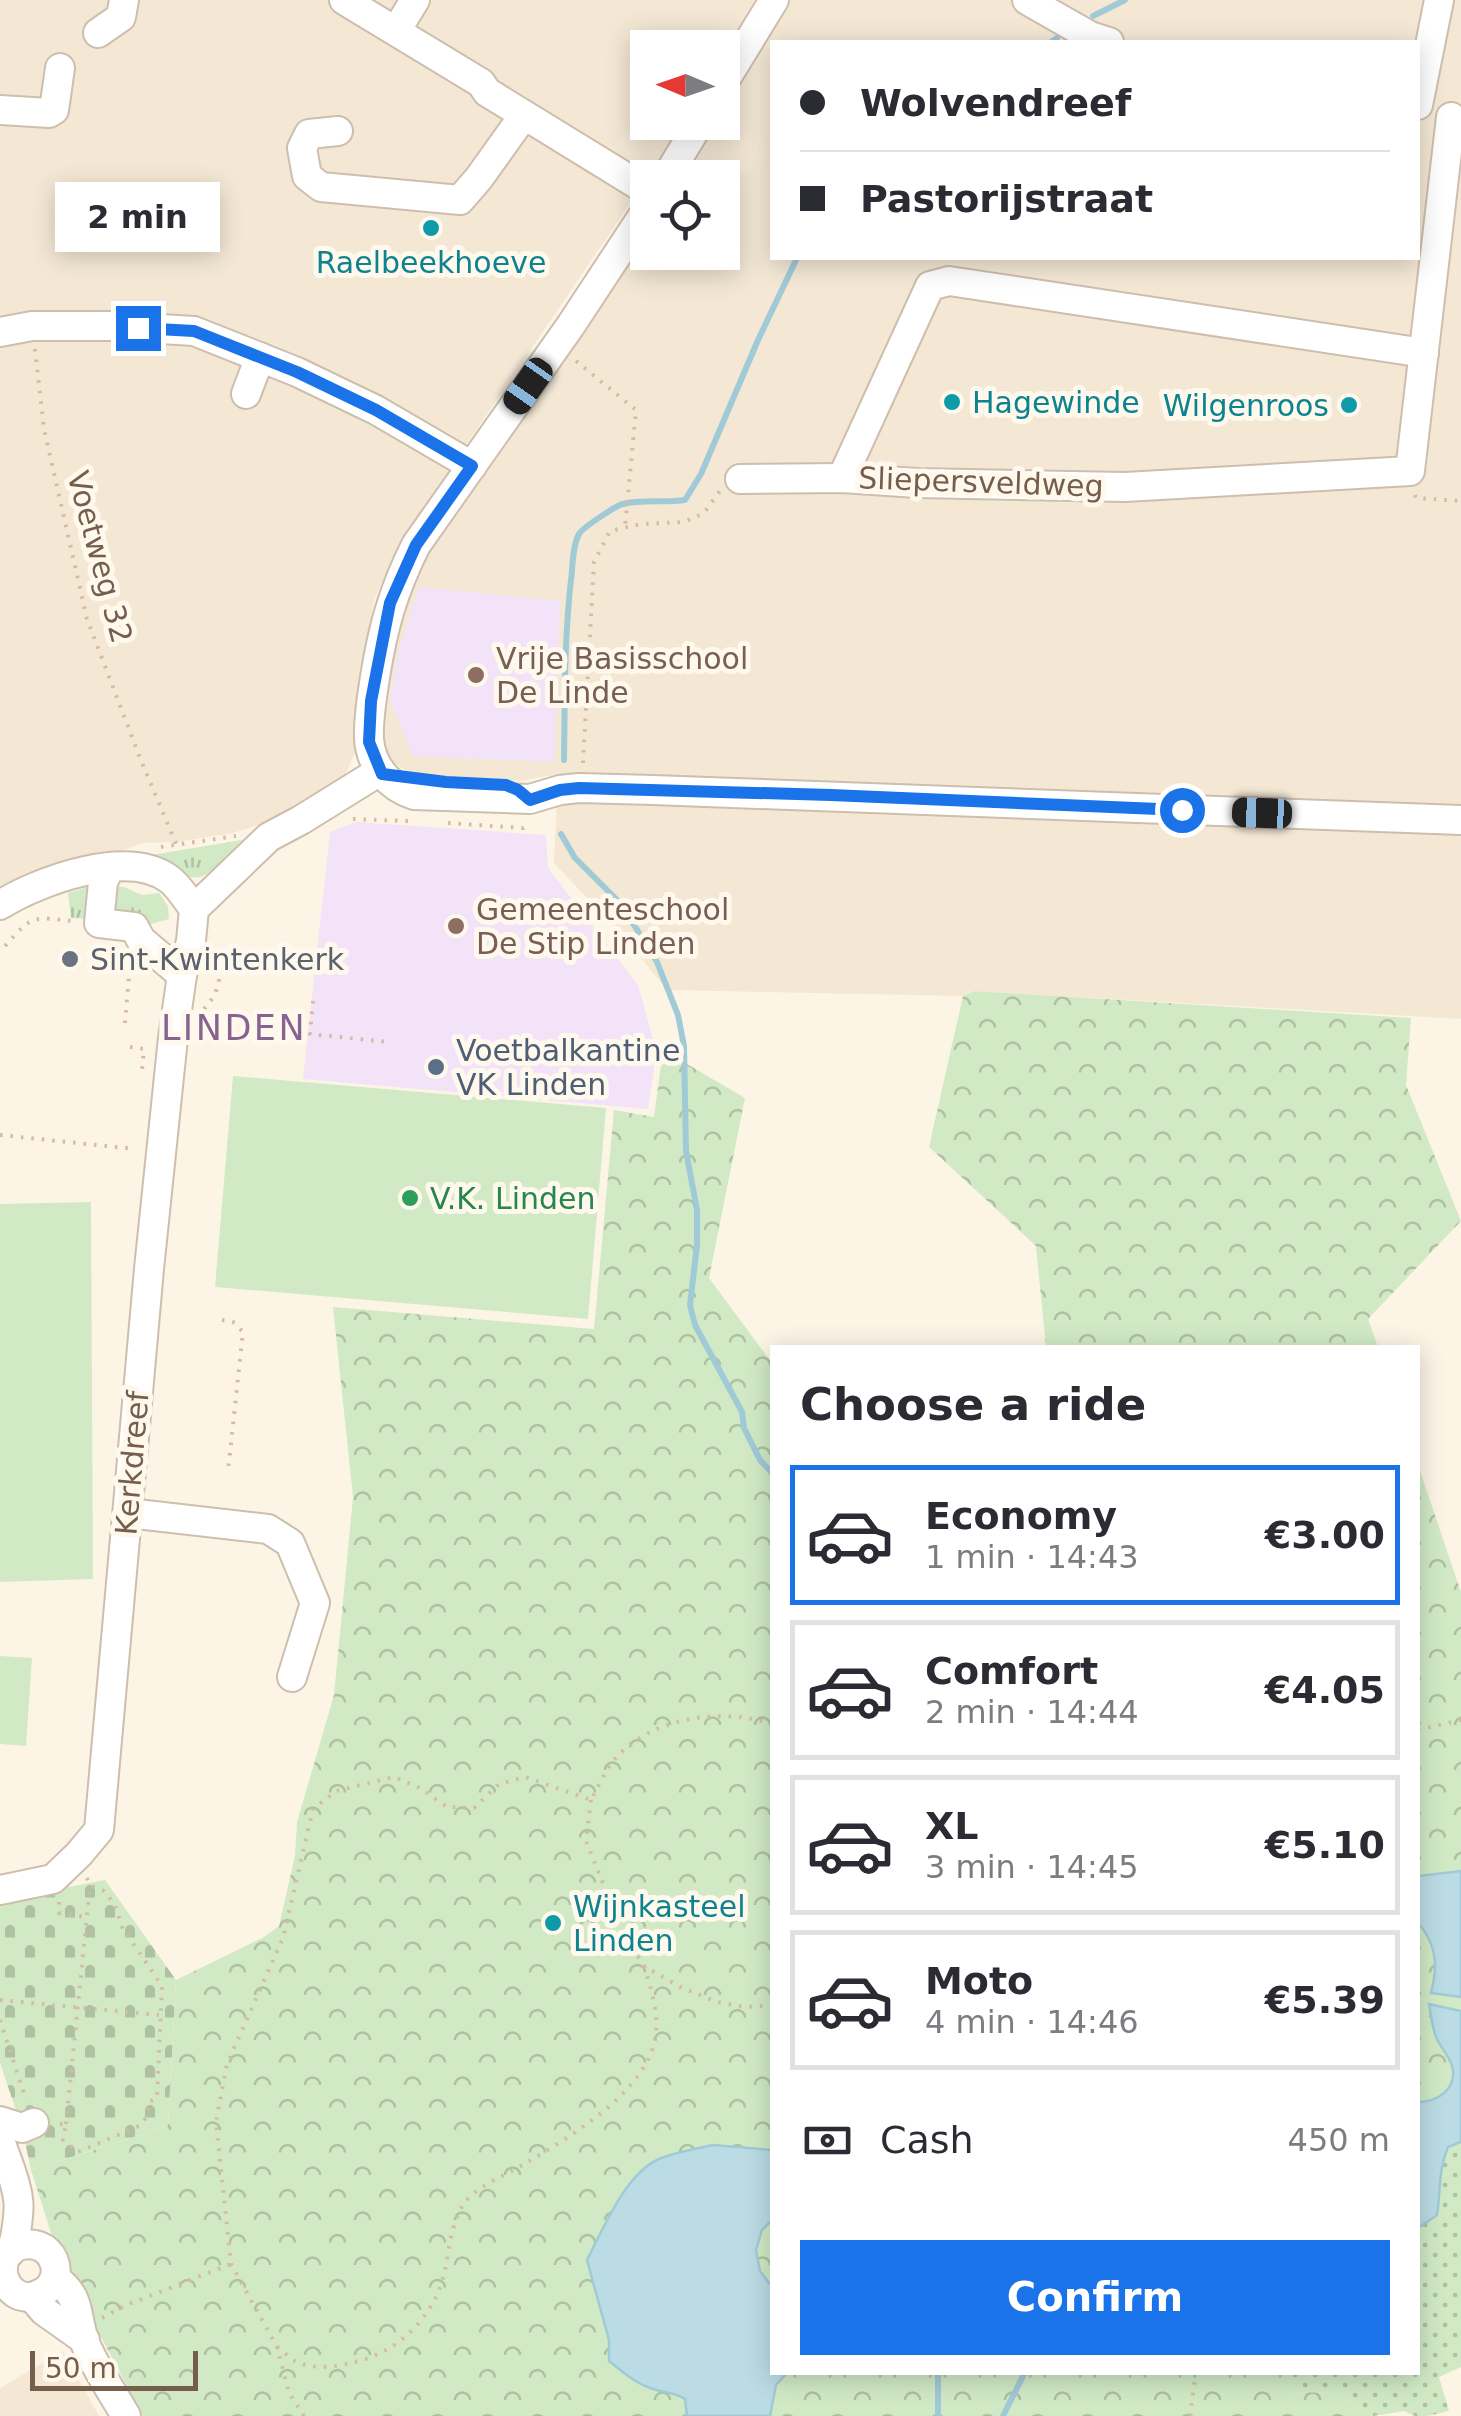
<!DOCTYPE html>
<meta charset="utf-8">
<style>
:root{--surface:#fff;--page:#f2f2f3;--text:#2b2b33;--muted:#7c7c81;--line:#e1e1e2;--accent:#1a73e8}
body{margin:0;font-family:"DejaVu Sans",sans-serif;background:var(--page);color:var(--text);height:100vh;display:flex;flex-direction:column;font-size:38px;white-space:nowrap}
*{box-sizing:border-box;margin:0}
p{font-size:32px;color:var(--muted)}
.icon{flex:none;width:55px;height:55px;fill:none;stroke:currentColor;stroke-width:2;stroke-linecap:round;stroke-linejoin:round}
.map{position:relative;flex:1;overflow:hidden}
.side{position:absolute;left:770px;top:1345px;width:650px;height:1030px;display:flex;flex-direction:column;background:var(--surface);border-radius:0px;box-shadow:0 5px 25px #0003}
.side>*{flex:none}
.guide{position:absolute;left:770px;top:40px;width:650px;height:220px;border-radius:0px;box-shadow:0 5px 25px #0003;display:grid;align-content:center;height:220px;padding:0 30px;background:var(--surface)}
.needle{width:65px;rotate:272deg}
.fabs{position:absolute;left:630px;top:30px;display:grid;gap:20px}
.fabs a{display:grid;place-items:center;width:110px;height:110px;border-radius:0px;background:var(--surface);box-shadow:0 5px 25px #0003;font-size:50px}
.scale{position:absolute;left:30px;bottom:25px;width:168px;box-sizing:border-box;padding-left:10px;border:5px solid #755e4b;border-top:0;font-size:28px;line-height:35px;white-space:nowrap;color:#755e4b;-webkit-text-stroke:8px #fff9ed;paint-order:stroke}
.end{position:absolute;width:45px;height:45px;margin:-22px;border:12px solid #1a73e8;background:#fff;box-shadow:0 0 0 5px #fff}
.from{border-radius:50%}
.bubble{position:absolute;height:70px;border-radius:0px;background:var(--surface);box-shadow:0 5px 25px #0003;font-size:32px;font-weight:700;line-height:70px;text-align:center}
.car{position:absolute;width:30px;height:60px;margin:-30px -15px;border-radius:12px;box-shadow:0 0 8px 2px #0007;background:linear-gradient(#222 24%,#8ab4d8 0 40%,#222 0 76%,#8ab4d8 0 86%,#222 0)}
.guide b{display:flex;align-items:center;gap:35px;height:95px;font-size:38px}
.guide b+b{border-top:2px solid var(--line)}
.guide i{width:25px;height:25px;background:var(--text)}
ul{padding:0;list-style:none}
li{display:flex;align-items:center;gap:30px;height:140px;margin:0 20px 15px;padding:0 10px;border:5px solid var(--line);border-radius:0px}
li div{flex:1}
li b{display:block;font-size:38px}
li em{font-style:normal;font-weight:700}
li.on{border-color:var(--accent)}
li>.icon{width:90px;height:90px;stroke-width:1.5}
h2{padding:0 30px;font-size:45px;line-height:120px}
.pay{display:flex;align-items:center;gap:25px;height:110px;padding:0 30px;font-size:38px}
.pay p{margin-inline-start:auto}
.action{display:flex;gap:20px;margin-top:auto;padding:20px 30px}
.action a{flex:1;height:115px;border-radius:0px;background:var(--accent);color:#fff;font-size:40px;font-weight:700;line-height:115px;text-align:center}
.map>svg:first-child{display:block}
.residential{fill:#f4e8d5;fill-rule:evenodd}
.education{fill:#f2e3f8}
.grass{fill:url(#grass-dots)}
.forest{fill:url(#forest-crowns)}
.cemetery{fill:url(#cemetery-stones)}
.park{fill:url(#park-tufts)}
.pitch{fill:#d1eac5}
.water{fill:#bbdce5;stroke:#a1cad7;stroke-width:2.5}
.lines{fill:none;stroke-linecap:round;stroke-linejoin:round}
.stream{stroke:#a1cad7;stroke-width:6}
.minor-casing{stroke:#cebead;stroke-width:32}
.path{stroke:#d6baa1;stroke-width:4;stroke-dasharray:2.5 8;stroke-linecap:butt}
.minor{stroke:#fff;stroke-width:28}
.route{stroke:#1a73e8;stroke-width:12}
.culture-dot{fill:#0f9aa8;stroke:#fff9ed;stroke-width:4}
.education-dot{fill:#8d6e63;stroke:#fff9ed;stroke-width:4}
.worship-dot{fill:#6b7280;stroke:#fff9ed;stroke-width:4}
.service-dot{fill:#5c6f8a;stroke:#fff9ed;stroke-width:4}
.leisure-dot{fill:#2e9e5b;stroke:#fff9ed;stroke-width:4}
.labels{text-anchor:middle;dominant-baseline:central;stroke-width:10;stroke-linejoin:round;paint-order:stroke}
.culture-label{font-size:30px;fill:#0d838f;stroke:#fff9ed;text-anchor:start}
.street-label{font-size:30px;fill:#755e4b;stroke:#fff9ed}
.education-label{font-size:30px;fill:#785e54;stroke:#fff9ed;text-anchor:start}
.worship-label{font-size:30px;fill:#5b616d;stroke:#fff9ed;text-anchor:start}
.service-label{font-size:30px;fill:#4e5e75;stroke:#fff9ed;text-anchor:start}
.leisure-label{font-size:30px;fill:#27864d;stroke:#fff9ed;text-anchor:start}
.quarter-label{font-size:35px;letter-spacing:2.5px;fill:#866391;stroke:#fff9ed}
</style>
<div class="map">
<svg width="1461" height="2416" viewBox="0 0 1461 2416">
<defs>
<pattern id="grass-dots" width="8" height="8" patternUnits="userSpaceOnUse" patternTransform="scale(2.5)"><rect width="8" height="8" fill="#d1eac5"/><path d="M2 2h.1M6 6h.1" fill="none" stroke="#aec1a2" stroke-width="1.8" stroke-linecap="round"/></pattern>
<pattern id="forest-crowns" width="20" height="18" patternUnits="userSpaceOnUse" patternTransform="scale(2.5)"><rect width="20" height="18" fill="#d1eac5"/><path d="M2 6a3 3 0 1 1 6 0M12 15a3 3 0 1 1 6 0" fill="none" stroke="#aec1a2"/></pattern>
<pattern id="cemetery-stones" width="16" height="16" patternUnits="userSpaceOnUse" patternTransform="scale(2.5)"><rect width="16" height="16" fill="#d1eac5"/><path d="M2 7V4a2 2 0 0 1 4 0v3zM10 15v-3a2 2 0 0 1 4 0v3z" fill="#aec1a2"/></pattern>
<pattern id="park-tufts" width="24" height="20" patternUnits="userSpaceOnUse" patternTransform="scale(2.5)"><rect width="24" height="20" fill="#d1eac5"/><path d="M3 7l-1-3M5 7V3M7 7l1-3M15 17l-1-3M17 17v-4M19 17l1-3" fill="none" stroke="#aec1a2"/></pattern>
</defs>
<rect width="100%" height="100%" fill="#fcf5e6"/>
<!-- residential -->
<g class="residential">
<path d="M0,0h755l-32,54 -1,-6h-74v74l33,1 -25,42 -257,379 -25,56 -19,118v35l-9,20 -17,21 -56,27 -40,12 -56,9 -34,1 -143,52z"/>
<path d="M789,0h672v1019l-487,-28 -12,5 -295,-6 -45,-55 -68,-72 4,-89 -38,7 -104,-5 -33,-19v-72l28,-113 236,-356 1,36h74v-74l-49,-1 36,-54 13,-1 1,-20zM772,42h646v216h-646z"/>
<path d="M63,2351l36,65h-99v-28z"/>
</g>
<!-- education -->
<g class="education">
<path d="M419,587l141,14 -6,161 -141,-6 -23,-56 9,-51z"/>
<path d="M356,822l190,13 2,33 90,117 16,57v27l-6,40 -345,-30 27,-247z"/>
</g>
<!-- grass -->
<path class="grass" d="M1461,2142v225l-22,10 10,34 -22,5h-12l-11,-5 -31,5 -33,-23 -52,-1v-19l130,-1v-144l19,-14c4,-24 1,-44 11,-67z"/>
<!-- forest -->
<g class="forest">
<path d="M974,991l437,27 -5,67 55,136 -93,98 10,28h-332l-10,-101 -107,-99 34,-151z"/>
<path d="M663,1050l82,48 -36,180 63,85v787l-59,-5 -57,15 -69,100 22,80v21l44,29 22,3 10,6 2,17h-544l-84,-158 -28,-88 137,-44 8,-146 88,-43 15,-11 16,-70 2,-34 37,-127 19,-198 -20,-190 261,22 20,-219 40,7z"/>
<path d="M1418,1465l43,127v279l-43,5z"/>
<path d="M1418,1923c19,21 20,44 14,70l29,4v14l-14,44c12,27 1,47 -29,47z"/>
<path d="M772,2220v67c-18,-23 -23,-44 0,-67z"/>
<path d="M787,2372l501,1v19l52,1 33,23h-603l6,-31z"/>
</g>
<!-- cemetery -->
<path class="cemetery" d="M105,1880l71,100 -8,146 -137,44 -9,-42 -22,-65v-163z"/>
<!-- park -->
<g class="park">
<path d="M242,840c-45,47 -39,47 -97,16z"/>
<path d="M92,886l32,1 18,8 17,-2 9,13 1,13 -18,5 -80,-6 -3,-25z"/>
</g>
<!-- pitch -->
<g class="pitch">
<path d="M233,1076l373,32 -18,211 -373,-32z"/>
<path d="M91,1202l2,377 -93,3v-378z"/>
<path d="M0,1656l32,2 -6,88 -26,-2z"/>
</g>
<!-- water -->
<g class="water">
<path d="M1461,1871v126l-30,-4c7,-26 6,-49 -13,-70v-47z"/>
<path d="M1429,2004l32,7v131l-13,5c-10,23 -7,43 -11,68l-19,13v-126c19,0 40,-13 34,-36 -3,-11 -12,-19 -16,-29 -4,-10 -5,-23 -7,-33z"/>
<path d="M713,2145l59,5v70l-10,10 -6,20 4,21 12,16v85l15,1 -11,12 -6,31h-83l-2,-17c-11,-7 -20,-6 -32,-10 -17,-5 -31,-18 -44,-28v-21l-22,-80c16,-31 39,-87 72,-101 17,-7 36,-10 54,-14z"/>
</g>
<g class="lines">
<!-- stream -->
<g class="stream">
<path d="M1093,16l32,-16"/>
<path d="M1051,42l6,-4"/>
<path d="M564,760c1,-60 0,-120 7,-180 2,-14 1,-33 8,-46 3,-6 38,-29 44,-30 17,-5 42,-1 62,-4l16,-26 57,-134 39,-82"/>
<path d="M561,834l14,24 46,46 36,58 21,53 6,31 2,105 11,59v35l-7,60 5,20 47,87 2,16 16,32 12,13"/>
<path d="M938,2372v44"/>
<path d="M1003,2416l22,-44"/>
</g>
<!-- minor casing -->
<g class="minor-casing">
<g id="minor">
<path d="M344,0l137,83 6,9 161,99"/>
<path d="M1027,0l63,36 19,6"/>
<path d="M396,31l19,-31"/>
<path d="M98,33l23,-16 3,-17"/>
<path d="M722,85l52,-85"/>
<path d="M1418,105l21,-105"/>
<path d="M0,110l49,3 5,-3 6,-42"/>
<path d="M338,131l-29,3 -7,14 5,28 14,11 139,13 19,-22 45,-63"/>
<path d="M666,178l34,-56"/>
<path d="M648,208l-77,117 -155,220c-23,46 -33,82 -41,132 -3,20 -7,42 -6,62 2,27 20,48 45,56l116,4 30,-9 19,-2 74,2 808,30"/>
<path d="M0,332l32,-6h78l84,5 103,41 79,38 96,56"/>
<path d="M246,394l14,-37"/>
<path d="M842,478l88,-192 19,-5 475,72"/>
<path d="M740,479l102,-1 75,5 208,4 285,-16 41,-354"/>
<path d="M110,867l-7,15 -4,41 35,4 7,13 41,35"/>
<path d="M0,905c38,-24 128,-57 169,-26 10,7 17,20 25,30"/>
<path d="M128,1513l140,16 22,14 25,60 -23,74"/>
<path d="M0,1890l53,-11 26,-25 20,-24 50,-561 24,-231 9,-63 9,-34 3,-32 75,-72 32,-17 79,-49"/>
<path d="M0,2121l22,7 12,-5"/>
<path d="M0,2140c6,19 16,40 18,59 2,10 -2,37 -5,46 -4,14 -2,1 -8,13 -5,13 -1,27 10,35 6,4 15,5 22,2 35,-12 17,-65 -24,-47"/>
<path d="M55,2278c26,19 20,34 29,62 8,23 29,53 42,76"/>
<path d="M32,2297l12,14 41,29"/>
</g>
</g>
<!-- path -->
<g class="path">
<path d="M35,349l9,80 43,190 53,139 37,88"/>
<path d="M576,361l60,49 -11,117"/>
<path d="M1415,495l1,3 45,3"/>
<path d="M583,763l11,-201 16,-31 31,-7 43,-2 20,-9 16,-22"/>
<path d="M353,819l55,2"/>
<path d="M448,823l75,5 4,-4"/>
<path d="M161,847l75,-11"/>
<path d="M5,946c29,-32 26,-29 69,-25"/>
<path d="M313,1001l-3,33 78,8"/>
<path d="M204,1009c15,-16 20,-34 10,-54"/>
<path d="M125,1023l5,-60"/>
<path d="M130,1047l14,2 -2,21"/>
<path d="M0,1135l135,14"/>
<path d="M222,1320l11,2 10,10 -15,139"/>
<path d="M1418,1730l43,-10"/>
<path d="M591,1800l-5,41 37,92 21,33 38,22 35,14 28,5 27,-2"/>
<path d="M59,1902v11l28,4"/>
<path d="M0,2000l159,15"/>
<path d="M0,2020l26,80"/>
<path d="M60,2124h6l-3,16 15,12 61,-26 7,-8 3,-16 8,-4 5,-112 -40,-59 -7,-22 -11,-14 -14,-6 -3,-7"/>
<path d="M66,2124l24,-239"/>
<path d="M102,2318l22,-12 107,-42"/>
<path d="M277,2347c6,4 12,11 18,14 17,9 42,6 60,1 44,-10 81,-47 90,-92 5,-25 7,-60 29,-77 15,-12 36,-20 52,-30 44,-26 118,-70 129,-123 5,-24 -4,-52 -11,-74"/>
<path d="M304,2416l-15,-23 -12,-46 -46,-83 -15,-142 11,-58 56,-126 30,-129 23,-18 58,-14 26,11 27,19 27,1 25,-24 26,-7 66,23c7,-13 14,-29 23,-40 37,-43 107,-53 158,-36"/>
<path d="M1190,2416l6,-44"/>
</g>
<!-- minor -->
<use href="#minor" class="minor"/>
</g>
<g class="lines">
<!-- route -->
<path class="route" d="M138,328l56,3 103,41 79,38 96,56 -56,79 -26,58 -19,98 -2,41 13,32 64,8 60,3 12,5 12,10 30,-10 19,-2 252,7 351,15"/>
</g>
<!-- markers -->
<g class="culture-dot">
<circle cx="431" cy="228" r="10"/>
<circle cx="952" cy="402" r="10"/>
<circle cx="1349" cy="405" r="10"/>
<circle cx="553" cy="1923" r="10"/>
</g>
<g class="education-dot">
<circle cx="476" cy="675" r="10"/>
<circle cx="456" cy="926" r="10"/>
</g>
<circle class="worship-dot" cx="70" cy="959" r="10"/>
<circle class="service-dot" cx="436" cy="1067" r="10"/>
<circle class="leisure-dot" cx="410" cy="1198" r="10"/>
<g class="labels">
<!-- culture labels -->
<g class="culture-label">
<text x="431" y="262" text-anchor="middle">Raelbeekhoeve</text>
<text x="972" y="402">Hagewinde</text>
<text x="1329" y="405" text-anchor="end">Wilgenroos</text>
<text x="573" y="1906">Wijnkasteel<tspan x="573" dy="34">Linden</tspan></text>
</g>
<!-- street labels -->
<g class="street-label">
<text transform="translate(981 482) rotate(2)">Sliepersveldweg</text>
<text transform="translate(100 557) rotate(75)">Voetweg 32</text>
<text transform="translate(132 1463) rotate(-85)">Kerkdreef</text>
</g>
<!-- education labels -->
<g class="education-label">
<text x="496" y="658">Vrije Basisschool<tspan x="496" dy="34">De Linde</tspan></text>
<text x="476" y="909">Gemeenteschool<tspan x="476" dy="34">De Stip Linden</tspan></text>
</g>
<!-- worship labels -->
<g class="worship-label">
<text x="90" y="959">Sint-Kwintenkerk</text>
</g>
<!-- service labels -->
<g class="service-label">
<text x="456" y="1050">Voetbalkantine<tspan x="456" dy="34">VK Linden</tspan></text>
</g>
<!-- leisure labels -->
<g class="leisure-label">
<text x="430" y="1198">V.K. Linden</text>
</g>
<!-- quarter labels -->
<g class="quarter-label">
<text x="234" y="1028">LINDEN</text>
</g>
</g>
</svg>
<div class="fabs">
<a><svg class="needle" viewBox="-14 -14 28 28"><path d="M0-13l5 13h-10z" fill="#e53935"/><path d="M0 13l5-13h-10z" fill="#7c7c81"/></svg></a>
<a><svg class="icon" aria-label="locate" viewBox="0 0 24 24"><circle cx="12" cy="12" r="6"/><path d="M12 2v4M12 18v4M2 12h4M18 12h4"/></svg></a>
</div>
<div class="scale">50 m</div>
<i class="end from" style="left:1182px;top:810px"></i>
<i class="end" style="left:138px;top:328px"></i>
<div class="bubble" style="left:55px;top:182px;width:165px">2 min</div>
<i class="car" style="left:528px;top:386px;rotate:215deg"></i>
<i class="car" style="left:1262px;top:813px;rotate:272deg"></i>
<div class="guide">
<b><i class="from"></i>Wolvendreef</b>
<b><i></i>Pastorijstraat</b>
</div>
<section class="side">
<h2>Choose a ride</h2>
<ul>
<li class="on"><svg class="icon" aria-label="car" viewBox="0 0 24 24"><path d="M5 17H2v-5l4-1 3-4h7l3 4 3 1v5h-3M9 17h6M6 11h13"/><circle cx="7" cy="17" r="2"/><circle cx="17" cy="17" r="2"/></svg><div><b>Economy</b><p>1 min · 14:43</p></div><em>€3.00</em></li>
<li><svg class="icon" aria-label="car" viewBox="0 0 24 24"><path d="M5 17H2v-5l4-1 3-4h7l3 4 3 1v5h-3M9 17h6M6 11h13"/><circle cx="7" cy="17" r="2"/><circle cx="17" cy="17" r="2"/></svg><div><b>Comfort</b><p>2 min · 14:44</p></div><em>€4.05</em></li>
<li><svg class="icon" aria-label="car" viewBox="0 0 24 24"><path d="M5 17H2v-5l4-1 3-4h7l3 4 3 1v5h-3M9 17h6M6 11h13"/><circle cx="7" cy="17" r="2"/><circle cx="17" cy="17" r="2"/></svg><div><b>XL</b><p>3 min · 14:45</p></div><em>€5.10</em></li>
<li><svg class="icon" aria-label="car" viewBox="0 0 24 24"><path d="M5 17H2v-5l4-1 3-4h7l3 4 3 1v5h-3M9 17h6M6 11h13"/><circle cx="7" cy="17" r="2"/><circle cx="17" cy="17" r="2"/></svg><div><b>Moto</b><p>4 min · 14:46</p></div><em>€5.39</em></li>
</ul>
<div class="pay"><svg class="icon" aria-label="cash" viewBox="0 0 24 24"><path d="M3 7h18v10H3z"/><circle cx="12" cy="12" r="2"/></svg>Cash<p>450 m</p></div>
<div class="action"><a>Confirm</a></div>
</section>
</div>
